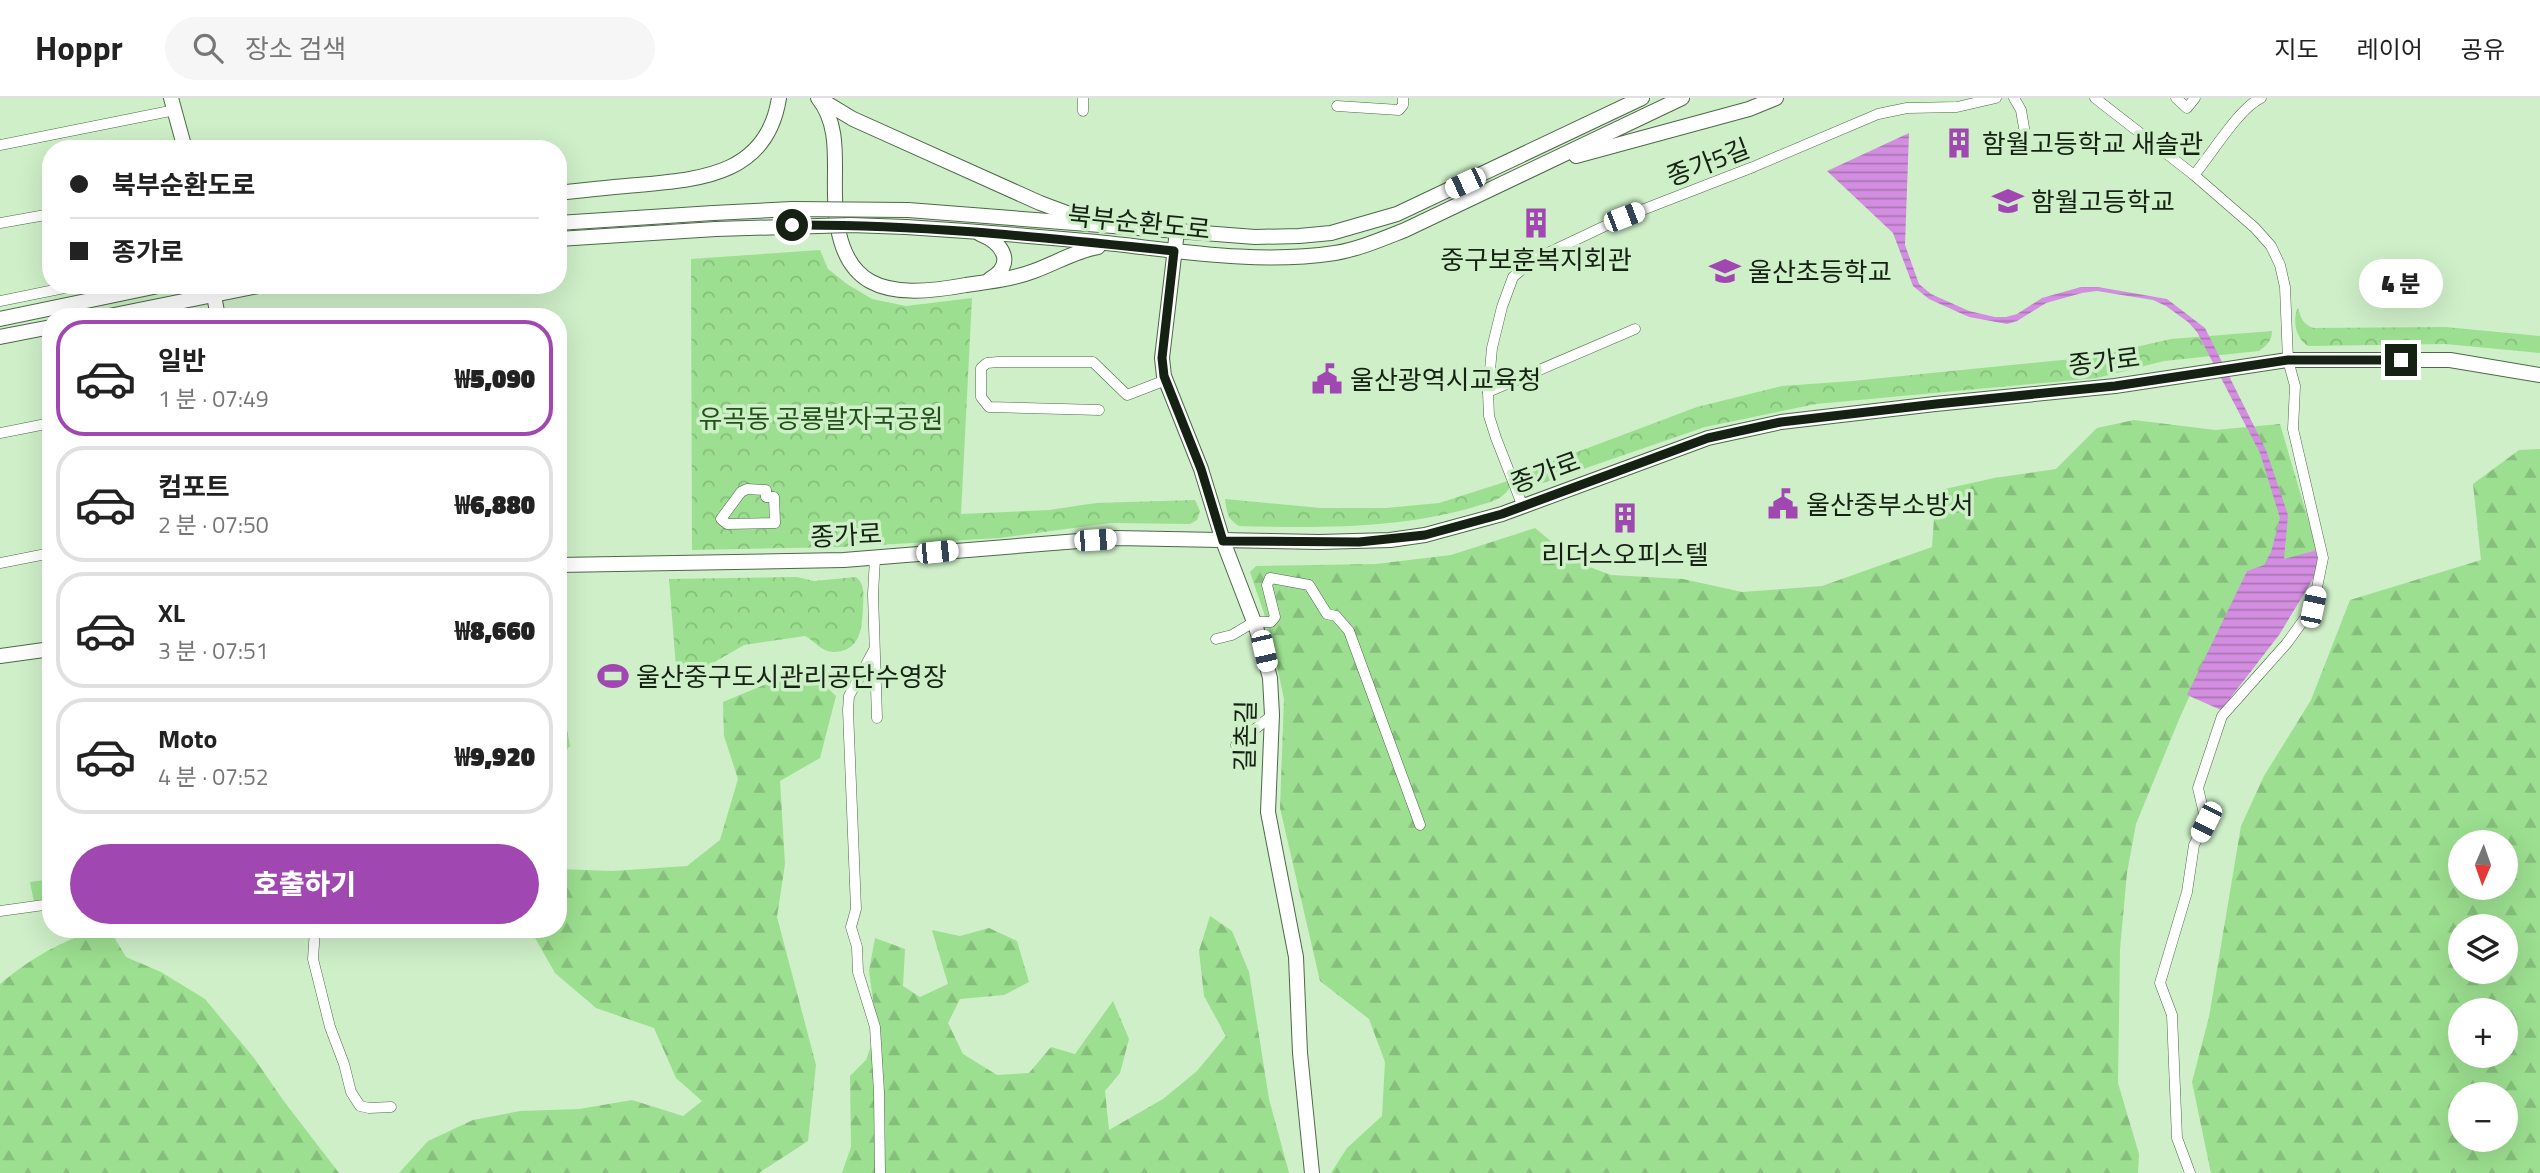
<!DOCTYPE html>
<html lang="ko">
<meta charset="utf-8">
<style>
:root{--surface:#fff;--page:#f6f6f6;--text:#222;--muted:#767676;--line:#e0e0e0;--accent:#a147b2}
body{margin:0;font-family:"Titillium Web","Noto Sans KR",sans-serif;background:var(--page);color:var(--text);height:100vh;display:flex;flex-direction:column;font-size:26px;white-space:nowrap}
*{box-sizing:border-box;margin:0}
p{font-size:23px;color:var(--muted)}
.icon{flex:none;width:38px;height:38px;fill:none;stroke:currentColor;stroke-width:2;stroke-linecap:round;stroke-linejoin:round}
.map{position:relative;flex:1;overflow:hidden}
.sheet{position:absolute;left:42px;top:210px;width:525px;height:630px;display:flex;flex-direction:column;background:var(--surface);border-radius:28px;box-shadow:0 7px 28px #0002}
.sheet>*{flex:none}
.banner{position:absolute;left:42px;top:42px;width:525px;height:154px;border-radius:28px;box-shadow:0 7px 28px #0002;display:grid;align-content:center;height:154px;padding:0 28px;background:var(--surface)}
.needle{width:46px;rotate:182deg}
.buttons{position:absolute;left:2448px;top:732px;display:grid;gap:14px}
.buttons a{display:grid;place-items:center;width:70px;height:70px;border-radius:50%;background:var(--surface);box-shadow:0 7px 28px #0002;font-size:35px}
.end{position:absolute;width:32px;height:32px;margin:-16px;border:9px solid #152113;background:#fff;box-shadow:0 0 0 4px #fff}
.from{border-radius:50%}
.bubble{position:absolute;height:49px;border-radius:24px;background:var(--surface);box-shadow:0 7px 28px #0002;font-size:23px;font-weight:800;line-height:49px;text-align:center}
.car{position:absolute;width:21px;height:42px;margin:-21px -10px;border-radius:9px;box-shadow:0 0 5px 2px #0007;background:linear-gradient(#fff 24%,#345 0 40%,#fff 0 76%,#345 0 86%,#fff 0)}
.banner b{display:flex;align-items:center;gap:24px;height:66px;font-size:26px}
.banner b+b{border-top:2px solid var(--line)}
.banner i{width:18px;height:18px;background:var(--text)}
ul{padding:12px 0 0;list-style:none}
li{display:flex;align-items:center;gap:21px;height:116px;margin:0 14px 10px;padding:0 14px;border:4px solid var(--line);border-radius:28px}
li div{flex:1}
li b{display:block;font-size:26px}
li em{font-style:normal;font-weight:800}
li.active{border-color:var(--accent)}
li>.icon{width:63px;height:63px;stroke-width:1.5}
.button{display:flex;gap:14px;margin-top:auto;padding:14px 28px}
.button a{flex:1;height:80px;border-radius:42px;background:var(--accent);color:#fff;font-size:28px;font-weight:800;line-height:80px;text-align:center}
header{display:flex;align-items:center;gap:42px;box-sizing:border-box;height:98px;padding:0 35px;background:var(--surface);border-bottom:2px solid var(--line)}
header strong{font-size:33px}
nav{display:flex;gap:38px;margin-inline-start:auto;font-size:24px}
.search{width:490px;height:63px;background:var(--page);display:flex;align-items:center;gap:18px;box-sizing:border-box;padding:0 24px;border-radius:38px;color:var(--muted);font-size:26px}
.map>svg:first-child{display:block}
.grass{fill:#9cdf90}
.forest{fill:url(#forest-firs);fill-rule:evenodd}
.park{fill:url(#park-crowns)}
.water{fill:url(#water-rules)}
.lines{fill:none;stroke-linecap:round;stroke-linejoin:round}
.street-casing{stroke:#4c6947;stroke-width:11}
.secondary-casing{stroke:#4c6947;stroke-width:16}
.street{stroke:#fff;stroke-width:10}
.secondary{stroke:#fff;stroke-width:14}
.secondary-bridge-casing{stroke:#4c6947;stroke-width:16;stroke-linecap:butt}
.secondary-bridge{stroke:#fff;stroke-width:14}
.route{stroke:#152113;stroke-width:9}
.labels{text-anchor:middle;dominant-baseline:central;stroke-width:7;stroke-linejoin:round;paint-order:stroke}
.poi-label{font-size:26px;fill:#152113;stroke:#ceefc8;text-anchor:start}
.street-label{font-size:26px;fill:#152113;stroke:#ceefc8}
.park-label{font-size:26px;fill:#22521a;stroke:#ceefc8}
</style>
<header>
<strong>Hoppr</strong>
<div class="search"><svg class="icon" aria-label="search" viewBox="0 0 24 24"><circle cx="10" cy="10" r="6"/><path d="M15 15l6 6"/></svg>장소 검색</div>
<nav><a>지도</a><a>레이어</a><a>공유</a></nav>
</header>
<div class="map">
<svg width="2540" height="1075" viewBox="0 0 2540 1075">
<defs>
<pattern id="forest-firs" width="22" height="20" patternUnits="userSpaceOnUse" patternTransform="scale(1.75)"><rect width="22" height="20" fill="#9cdf90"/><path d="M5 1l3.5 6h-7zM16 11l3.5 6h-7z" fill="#86bf7b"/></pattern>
<pattern id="park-crowns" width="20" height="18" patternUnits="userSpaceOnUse" patternTransform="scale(1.75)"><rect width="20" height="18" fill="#9cdf90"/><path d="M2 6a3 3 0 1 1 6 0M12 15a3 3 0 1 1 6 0" fill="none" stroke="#86bf7b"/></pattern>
<pattern id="water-rules" width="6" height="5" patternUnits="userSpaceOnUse" patternTransform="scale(1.75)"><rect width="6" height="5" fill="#d48ee1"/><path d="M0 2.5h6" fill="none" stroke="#ab74b5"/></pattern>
</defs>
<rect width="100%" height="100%" fill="#ceefc8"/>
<!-- grass -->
<path class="grass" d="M51,781v20l-17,3 -4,-20z"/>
<!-- forest -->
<g class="forest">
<path d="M2134,322l81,10 65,-6 37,126 -70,21 -67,146 -44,107 -9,49 -7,76 -2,134 21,71 -1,19h-807l16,-25 35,-32 3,-54 -16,-43 -49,-38 -40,-173 4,-109 -16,-74 -18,-53 6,-6 120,-2 75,-9 84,-27 41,34 35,13 72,4 59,13 80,-6 110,-39 4,-56 58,-13 62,-9 41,-41z"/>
<path d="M2540,351v724h-329l-19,-91 17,-65 32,-191 23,-50 47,-76 39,-100 131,-40 -8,-76 46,-34zM2460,744h46v45h-46zM2460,828h46v45h-46zM2460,912h46v45h-46zM2460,996h46v45h-46z"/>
<path d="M788,577h26l22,21 -16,62 -40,23 5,83 -8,53 39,148 -8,76 -49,32h-360l29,-32 45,-21 47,-9 59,-2 53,-9 51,16 19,-15 -26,-23 -22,-50 -58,-20 -41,-35 -25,-44h28v-60l54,2 75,-5 33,-26 18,-61 -14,-43 -1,-34z"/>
<path d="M1210,818l22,15 17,41 20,127 20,74h-447l9,-26 -1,-71 16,-16 11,-31 -8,-58 6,-33 30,11 -2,37 17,11 28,-13 -16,-54 28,6 29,-8 28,13 12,41 -25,13 -44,4 -12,24 15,31 34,21 32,-2 22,-26 24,7 38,-53 16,38 -9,34 -15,18 4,39 54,-31 34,-28 29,-35 -22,-40 -5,-45z"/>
<path d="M106,831h3l17,28 35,15 44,27 49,59 29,42 56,73h-339v-189c30,-25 67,-48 106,-55z"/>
</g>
<!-- park -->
<g class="park">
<path d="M820,152l8,19 19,15 25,15 34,7 66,-8 -11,216 88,-4 47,-7 99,-3 5,11 -3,9 -7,4 -80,-1 -111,15 -157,9 -150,3 -1,-291z"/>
<path d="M2298,210c3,10 5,17 16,20l131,-1 95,9v17l-95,-9 -137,2c-12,-7 -16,-26 -10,-38z"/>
<path d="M2272,233c0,10 -6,15 -13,20l-95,10 -67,17 -281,26 -111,23 -174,60 -8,-4 -4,-9 178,-67 85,-21 70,-5 240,-24 79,-18z"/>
<path d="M1508,383l2,6c-8,14 -21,15 -36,20 -75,22 -157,21 -235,19 -12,-7 -12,-14 -14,-27l96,9h65l53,-5z"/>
<path d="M797,479l17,4 42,-4c10,8 7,20 7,31 -1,21 -3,44 -30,44 -13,-1 -18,-11 -28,-16l-61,9 -38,22h-30l-7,-88z"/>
<path d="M558,582l12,66 -7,8 -5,-11z"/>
</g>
<!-- water -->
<path class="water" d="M1909,35l-4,112 14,39 12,10 38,17 26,6h11l11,-3 25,-16 39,-11h17l69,12 38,29 61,122 22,65 -4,44 33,-9 2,19 -40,66 -58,75 -34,-15 60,-124 17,-6 7,-13 9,-34 -20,-65 -63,-121 -9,-10 -22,-16 -13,-6 -56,-9 -15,2 -36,10 -29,18 -10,3 -38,-7 -40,-18 -16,-13 -20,-53 -66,-62z"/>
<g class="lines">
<!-- street casing -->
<g class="street-casing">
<g id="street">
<path d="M2014,0l7,12 3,18"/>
<path d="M2095,0l99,77 61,53 16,18 9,19 5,22 3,73 7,26 -2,43 30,129 -10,49 -26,36 -65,73 -24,72 8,34 -12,23 -7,47 -27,91 12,32 5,123 13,35"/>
<path d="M2176,0l11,10 8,-10"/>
<path d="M1337,8l62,4 4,-5v-7"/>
<path d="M1083,13v-13"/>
<path d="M0,47l175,-35"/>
<path d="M2194,77c17,-20 45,-67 67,-77"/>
<path d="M0,125l51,-9"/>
<path d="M0,203l79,-16"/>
<path d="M1488,294l147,-63"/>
<path d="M1099,312l-110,-3 -8,-10v-29l6,-5 11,-1h95l34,33 39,-15"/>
<path d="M0,335l51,-10"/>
<path d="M747,391l19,1v7h8l1,26 -48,1 -6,-5 20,-27z"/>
<path d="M1523,409l-27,-69 -7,-22 -1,-24 4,-44 10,-41 11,-30 20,-17 91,-43 129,-50 125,-53 29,-6 50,-1 39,-9"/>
<path d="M875,460l-2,36 4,124"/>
<path d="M0,465l51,-10"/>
<path d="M1216,541l16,-4 22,-13h17l4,-5 -8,-32 3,-7 39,7 18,29 9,2 13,15 71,194"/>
<path d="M874,552l-25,46 -1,14 8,199 -5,18 6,20 1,25 17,55 4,65 1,81"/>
<path d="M1236,647l36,-30"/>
<path d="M0,813l51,-7"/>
<path d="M315,831l-2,30 17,68 14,37 7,28 9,14 9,2 22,-1"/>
</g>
</g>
<!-- secondary casing -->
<g class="secondary-casing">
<g id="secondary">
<path d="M171,0l14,51"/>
<path d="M818,0c22,27 16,63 17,97 1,95 49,105 131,90 23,-3 47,-6 68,-14 22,-8 41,-20 64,-24"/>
<path d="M823,3l30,18 187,84 35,13"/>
<path d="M1576,58l173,-47 27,-11"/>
<path d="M558,95c27,-3 54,-6 80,-8 63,-6 129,-10 141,-87"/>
<path d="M908,112l347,27 44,-1 32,-3 66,-19 245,-116"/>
<path d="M558,125l155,-10"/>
<path d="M906,129c64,4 127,9 191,15 78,8 159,23 238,11 24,-4 47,-14 70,-23l277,-132"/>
<path d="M1177,133l-15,127 2,18 37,93 22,72 33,86 14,51 2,37 -4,97 28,145 4,96 12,120"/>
<path d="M980,136c23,9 36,30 10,45"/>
<path d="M558,141l158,-10"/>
<path d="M212,187l6,32"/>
<path d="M104,219l159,-32"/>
<path d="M0,221l163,-34"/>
<path d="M0,239l51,-10"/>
<path d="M558,467l286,-5 272,-22 203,4 71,-2 35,-5 77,-21 206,-76 73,-16 154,-18 180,-18 173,-26h162l90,15"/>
<path d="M0,558l51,-7"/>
</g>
</g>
<!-- street -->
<use href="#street" class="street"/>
<!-- secondary -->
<use href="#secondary" class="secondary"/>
<!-- secondary-bridge casing -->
<g class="secondary-bridge-casing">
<g id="secondary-bridge">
<path d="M713,115l79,-4 116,1"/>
<path d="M716,131l135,-4 55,2"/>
</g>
</g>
<!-- secondary-bridge -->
<use href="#secondary-bridge" class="secondary-bridge"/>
</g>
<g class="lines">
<!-- route -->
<path class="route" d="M792,127c128,-1 255,13 382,26l-12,107 2,18 37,93 22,72 136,1 66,-7 77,-21 206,-76 73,-16 155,-18 179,-18 173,-26h113"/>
</g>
<!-- icons -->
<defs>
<g id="building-bare" transform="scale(2.415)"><path d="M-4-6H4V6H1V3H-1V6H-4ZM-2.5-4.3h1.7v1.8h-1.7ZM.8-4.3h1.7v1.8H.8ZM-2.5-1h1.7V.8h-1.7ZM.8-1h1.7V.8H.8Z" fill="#a147b2" stroke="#ceefc8" stroke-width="2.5" paint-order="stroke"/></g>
<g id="school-bare" transform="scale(2.415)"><path d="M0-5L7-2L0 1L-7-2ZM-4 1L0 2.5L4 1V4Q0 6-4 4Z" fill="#a147b2" stroke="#ceefc8" stroke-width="2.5" paint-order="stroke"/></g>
<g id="civic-bare" transform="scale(2.415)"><path d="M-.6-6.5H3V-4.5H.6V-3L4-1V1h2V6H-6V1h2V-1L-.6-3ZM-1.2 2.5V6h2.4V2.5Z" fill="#a147b2" stroke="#ceefc8" stroke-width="2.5" paint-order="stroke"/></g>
<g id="stadium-bare" transform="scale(2.415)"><path d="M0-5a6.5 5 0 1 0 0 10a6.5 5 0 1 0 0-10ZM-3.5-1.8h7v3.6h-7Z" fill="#a147b2" stroke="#ceefc8" stroke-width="2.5" paint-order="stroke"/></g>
</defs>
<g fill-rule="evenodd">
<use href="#building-bare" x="1959" y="45"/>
<use href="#school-bare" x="2008" y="103"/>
<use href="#building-bare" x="1536" y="125"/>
<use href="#school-bare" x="1725" y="173"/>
<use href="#civic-bare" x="1327" y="281"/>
<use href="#civic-bare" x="1783" y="406"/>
<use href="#building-bare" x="1625" y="420"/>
<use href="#stadium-bare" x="613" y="578"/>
</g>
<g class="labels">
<!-- poi labels -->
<g class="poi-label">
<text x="1982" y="45">함월고등학교 새솔관</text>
<text x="2031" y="103">함월고등학교</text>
<text x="1536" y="161" text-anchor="middle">중구보훈복지회관</text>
<text x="1748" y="173">울산초등학교</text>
<text x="1350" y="281">울산광역시교육청</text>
<text x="1806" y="406">울산중부소방서</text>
<text x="1625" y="456" text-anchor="middle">리더스오피스텔</text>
<text x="636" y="578">울산중구도시관리공단수영장</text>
</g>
<!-- street labels -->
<g class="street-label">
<text transform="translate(1708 64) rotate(-21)">종가5길</text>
<text transform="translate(1139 124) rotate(6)">북부순환도로</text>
<text transform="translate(2104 263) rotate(-7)">종가로</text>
<text transform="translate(1545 374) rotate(-20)">종가로</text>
<text transform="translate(846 437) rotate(-3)">종가로</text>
<text transform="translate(1245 638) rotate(-89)">길촌길</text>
</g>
<!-- park labels -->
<g class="park-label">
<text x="821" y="320">유곡동 공룡발자국공원</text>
</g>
</g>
</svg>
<div class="buttons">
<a><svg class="needle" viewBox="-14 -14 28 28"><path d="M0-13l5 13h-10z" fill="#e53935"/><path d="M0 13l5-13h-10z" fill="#767676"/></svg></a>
<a><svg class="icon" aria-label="layers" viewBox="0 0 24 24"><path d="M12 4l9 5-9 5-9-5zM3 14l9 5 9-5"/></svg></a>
<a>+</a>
<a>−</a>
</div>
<i class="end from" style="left:792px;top:127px"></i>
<i class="end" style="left:2401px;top:262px"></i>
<div class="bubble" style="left:2359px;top:161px;width:84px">4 분</div>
<i class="car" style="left:1465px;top:85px;rotate:245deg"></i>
<i class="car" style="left:1624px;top:119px;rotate:69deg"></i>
<i class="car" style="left:1095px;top:442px;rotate:86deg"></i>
<i class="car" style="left:937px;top:454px;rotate:84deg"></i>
<i class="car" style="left:2313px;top:509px;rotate:12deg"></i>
<i class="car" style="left:1264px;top:553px;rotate:167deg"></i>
<i class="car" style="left:2206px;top:724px;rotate:207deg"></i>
<div class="banner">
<b><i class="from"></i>북부순환도로</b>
<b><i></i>종가로</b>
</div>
<section class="sheet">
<ul>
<li class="active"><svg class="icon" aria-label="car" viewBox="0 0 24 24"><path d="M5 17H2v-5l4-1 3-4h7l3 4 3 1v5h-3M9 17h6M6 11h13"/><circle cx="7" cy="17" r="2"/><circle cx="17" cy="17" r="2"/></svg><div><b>일반</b><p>1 분 · 07:49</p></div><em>₩5,090</em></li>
<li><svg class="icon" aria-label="car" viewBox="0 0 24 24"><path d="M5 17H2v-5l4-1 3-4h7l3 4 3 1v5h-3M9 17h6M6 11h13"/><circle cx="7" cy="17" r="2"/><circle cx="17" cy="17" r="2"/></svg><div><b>컴포트</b><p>2 분 · 07:50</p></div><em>₩6,880</em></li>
<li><svg class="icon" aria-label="car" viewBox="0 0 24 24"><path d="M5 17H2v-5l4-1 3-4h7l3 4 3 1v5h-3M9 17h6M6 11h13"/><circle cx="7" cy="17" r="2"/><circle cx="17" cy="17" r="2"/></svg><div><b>XL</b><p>3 분 · 07:51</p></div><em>₩8,660</em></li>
<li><svg class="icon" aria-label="car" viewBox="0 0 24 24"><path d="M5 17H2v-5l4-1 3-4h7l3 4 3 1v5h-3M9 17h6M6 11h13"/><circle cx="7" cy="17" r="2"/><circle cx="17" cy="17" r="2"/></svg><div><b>Moto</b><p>4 분 · 07:52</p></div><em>₩9,920</em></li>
</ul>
<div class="button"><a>호출하기</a></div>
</section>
</div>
